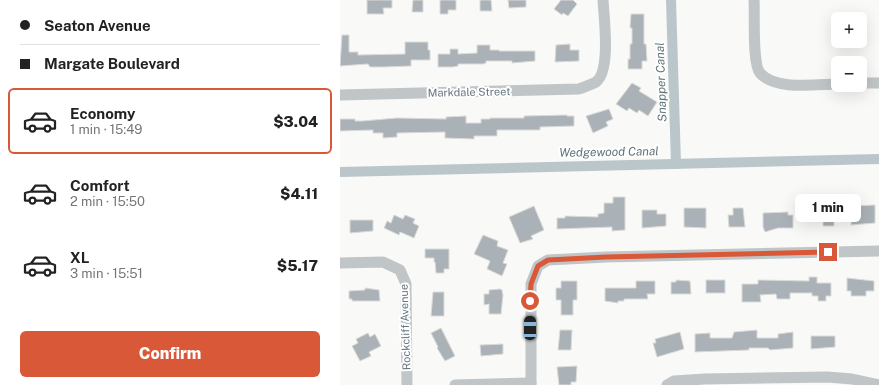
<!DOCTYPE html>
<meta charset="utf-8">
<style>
:root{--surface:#fff;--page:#f2f2f2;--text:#222;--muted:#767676;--line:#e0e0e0;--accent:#d85838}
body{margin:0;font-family:"Public Sans",sans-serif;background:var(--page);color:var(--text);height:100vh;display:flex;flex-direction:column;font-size:15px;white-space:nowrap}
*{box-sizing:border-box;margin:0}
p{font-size:13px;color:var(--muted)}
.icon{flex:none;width:22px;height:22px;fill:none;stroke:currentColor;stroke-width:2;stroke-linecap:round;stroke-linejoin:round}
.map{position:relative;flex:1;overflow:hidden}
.panel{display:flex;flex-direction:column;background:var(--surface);width:340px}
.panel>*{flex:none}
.banner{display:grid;align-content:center;height:88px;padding:0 20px;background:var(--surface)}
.controls{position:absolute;left:491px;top:12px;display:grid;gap:8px}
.controls a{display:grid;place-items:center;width:36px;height:36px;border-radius:6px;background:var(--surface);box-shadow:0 4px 16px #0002;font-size:20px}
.end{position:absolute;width:18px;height:18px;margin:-9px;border:5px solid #d85838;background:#fff;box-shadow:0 0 0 2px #fff}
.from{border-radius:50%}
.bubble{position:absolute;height:28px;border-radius:6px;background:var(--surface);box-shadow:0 4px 16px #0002;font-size:13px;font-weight:800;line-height:28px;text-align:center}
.car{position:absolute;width:12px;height:24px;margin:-12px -6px;border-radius:5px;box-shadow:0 0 3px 1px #0007;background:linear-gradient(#222 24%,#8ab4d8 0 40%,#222 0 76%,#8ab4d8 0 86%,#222 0)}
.banner b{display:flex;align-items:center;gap:14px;height:38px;font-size:15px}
.banner b+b{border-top:1px solid var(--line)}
.banner i{width:10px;height:10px;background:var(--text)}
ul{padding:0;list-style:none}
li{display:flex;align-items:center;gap:12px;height:66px;margin:0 8px 6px;padding:0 12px;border:2px solid transparent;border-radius:6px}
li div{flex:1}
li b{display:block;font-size:15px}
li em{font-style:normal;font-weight:800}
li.current{border-color:var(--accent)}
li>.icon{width:36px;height:36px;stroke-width:1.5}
.cta{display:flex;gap:8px;margin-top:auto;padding:8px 20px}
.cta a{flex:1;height:46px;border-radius:6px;background:var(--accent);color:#fff;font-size:16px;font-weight:800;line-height:46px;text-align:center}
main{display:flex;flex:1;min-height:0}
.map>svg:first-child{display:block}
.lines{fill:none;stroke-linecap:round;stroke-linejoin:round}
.canal{stroke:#bac6ca;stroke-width:10}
.building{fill:#aab2b7;stroke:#dbdbd9}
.minor{stroke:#c0c5c8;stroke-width:11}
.route{stroke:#d85838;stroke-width:5}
.labels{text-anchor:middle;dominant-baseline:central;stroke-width:4;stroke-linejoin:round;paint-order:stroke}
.street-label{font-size:11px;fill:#667580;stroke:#fff}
.water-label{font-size:12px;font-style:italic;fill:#60747a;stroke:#fff}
</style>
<main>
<section class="panel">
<div class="banner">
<b><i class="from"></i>Seaton Avenue</b>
<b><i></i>Margate Boulevard</b>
</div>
<ul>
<li class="current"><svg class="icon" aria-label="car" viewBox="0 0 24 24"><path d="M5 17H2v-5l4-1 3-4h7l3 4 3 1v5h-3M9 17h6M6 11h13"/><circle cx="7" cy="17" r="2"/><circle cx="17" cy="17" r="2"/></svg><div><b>Economy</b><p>1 min · 15:49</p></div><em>$3.04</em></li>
<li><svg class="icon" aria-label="car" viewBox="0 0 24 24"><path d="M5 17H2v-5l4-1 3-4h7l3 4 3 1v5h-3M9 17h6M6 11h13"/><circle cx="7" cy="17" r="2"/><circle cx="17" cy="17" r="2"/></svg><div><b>Comfort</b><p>2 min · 15:50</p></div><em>$4.11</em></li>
<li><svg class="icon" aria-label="car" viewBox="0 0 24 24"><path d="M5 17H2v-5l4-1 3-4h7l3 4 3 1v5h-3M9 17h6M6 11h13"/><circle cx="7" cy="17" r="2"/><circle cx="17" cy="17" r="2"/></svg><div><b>XL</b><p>3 min · 15:51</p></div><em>$5.17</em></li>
</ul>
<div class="cta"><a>Confirm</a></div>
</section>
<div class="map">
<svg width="539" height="385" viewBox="0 0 539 385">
<rect width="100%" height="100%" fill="#f9f9f7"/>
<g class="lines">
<!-- canal -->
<g class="canal">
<path d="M331,0l5,164"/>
<path d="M0,172l539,-13"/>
</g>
</g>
<!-- building -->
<g class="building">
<path d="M27,0h25v8h-9l1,6h-17z"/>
<path d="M73,0h10v12h-11z"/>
<path d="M100,0h16v10h-8v4h-8z"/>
<path d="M140,0h11l1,11h-12z"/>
<path d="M168,0h18v7l-17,1z"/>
<path d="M221,0h12l4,4 -9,12 -5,-3 -1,2 -8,-6z"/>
<path d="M291,14h13v30h2l1,17h-5v8h-14v-10h2v-15h2v-16h-2z"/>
<path d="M2,35h7v17h9v3l47,-1v-12h23v8h2v10h-19v6l-27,1h-14l-2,-3 -28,2z"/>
<path d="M230,44v6h9v11l-24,1 1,-17z"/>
<path d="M137,45h13v5h9v1h36v10l-23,2v-2h-26v2l-3,1h-25v2l-5,1h-15v-13h12v-5h8v5l19,-1z"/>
<path d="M292,83l9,5 -2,3 18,11 -9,14 -9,-6 -2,3 -8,-5 -2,3 -11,-7z"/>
<path d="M269,109l4,10 -7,3 2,4 -15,7 -7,-17z"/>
<path d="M227,115v1h7v10l-34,1v3h-43v6h-23v3l-29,-1v-6l-48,1v4l-14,1v-5h-10v-3l-33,1v-12h15v2h7l35,-3 49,1v-2l20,-1v7h15v-4h9v-1h34v-2z"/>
<path d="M474,196h15v5h5v25h-11v-15h-15v-10h6z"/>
<path d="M273,197h12v33l-13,1v-4l-55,2v-11h8v-2l33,1v-3l6,-1v-10h9z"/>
<path d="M535,205v18l-24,2 1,-19z"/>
<path d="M194,206l10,24 -13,6 2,3 -13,4 -11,-26z"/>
<path d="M344,208h22v20l-22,-1z"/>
<path d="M393,208h10l2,19h-16l-1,-12h5z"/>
<path d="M302,210h15v4h9v12l-24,2z"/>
<path d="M448,212v3h5v13h-15l-13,4 -2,-5v-14z"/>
<path d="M54,215l9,4 2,-4 10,4 -2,4 6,3 -5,12 -14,-6 -1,3 -15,-7 3,-7 4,2z"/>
<path d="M10,220h23v11l-23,2z"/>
<path d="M143,235l15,6 -1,5 11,4 -5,13 4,1 -5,12 -15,-7 3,-8 -16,-7z"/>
<path d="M85,249h24v20h-5v4h-8l-1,-11h-1v-4h-9z"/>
<path d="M469,277h8v6h14v13h-5v5h-8v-5h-6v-3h-22v6h-13l-1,-5 -16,1 1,7h-19v-18h16v-4l51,1z"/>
<path d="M507,278l27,3v10h-8v5h-15v-5h-4z"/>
<path d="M336,280l14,1 1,13h-20v-12h5z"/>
<rect x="366" y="280" width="19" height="13"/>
<path d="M221,281h16v19h-4v15h-12v-15h-5v-12h5z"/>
<path d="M296,281h19v13h-8l1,5h-24v2h-6v2l-13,-2v-13h31z"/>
<path d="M25,288l14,2 1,11h-28v-2h-3v-8l16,-1z"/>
<path d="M160,289l2,1 1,5 -2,19h-12v-10l-5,1v-11h5v-4z"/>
<path d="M93,292h11v24h-13z"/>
<path d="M101,328l14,28 -10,5 -8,-13 1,-1 -7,-14z"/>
<path d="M220,330h12l-1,20h-13z"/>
<path d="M417,330v8h21v-4l15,-2v16l-23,2 -2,-2h-19v2l-54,2v-18l15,-1v5h22l2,-6z"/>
<path d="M340,332l4,17 -27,8 -4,-14h3l-1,-4z"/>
<path d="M28,333l2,4 5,-3 6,12 -12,6 2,4 -11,5 -8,-15 6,-3 -2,-4z"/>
<path d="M471,336h24v11l-24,2z"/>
<path d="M163,344v10l-22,2 -1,-11z"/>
<path d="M237,366l-1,16h-5v3h-12l-2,-18z"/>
</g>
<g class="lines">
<!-- minor -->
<g class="minor">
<path d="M414,0c1,15 -2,63 6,73 15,18 58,11 78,11"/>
<path d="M520,83h19"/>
<path d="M0,95l239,-6c5,-2 12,-4 17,-7 15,-11 8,-64 7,-82"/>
<path d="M0,263l43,-1 17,8 6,14 1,101"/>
<path d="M115,385l76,-2"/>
<path d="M191,385v-101l7,-18 10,-6 58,-3 273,-6"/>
<path d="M327,385l7,-4 31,-2 122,-2 25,2 27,6"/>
</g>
</g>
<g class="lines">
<!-- route -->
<path class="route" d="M190,301l1,-17 7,-18 10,-6 58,-3 222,-5"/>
</g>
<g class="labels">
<!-- street labels -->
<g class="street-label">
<text transform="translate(129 92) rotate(-1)">Markdale Street</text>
<text transform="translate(65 327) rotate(-92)">Rockcliff Avenue</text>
</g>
<!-- water labels -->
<g class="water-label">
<text transform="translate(321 82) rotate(-92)">Snapper Canal</text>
<text transform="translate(269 152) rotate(-1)">Wedgewood Canal</text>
</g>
</g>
</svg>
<div class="controls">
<a>+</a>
<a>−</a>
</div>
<i class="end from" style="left:190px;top:301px"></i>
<i class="end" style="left:488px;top:252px"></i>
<div class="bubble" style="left:455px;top:194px;width:66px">1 min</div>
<i class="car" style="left:190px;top:328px;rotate:0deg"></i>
</div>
</main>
